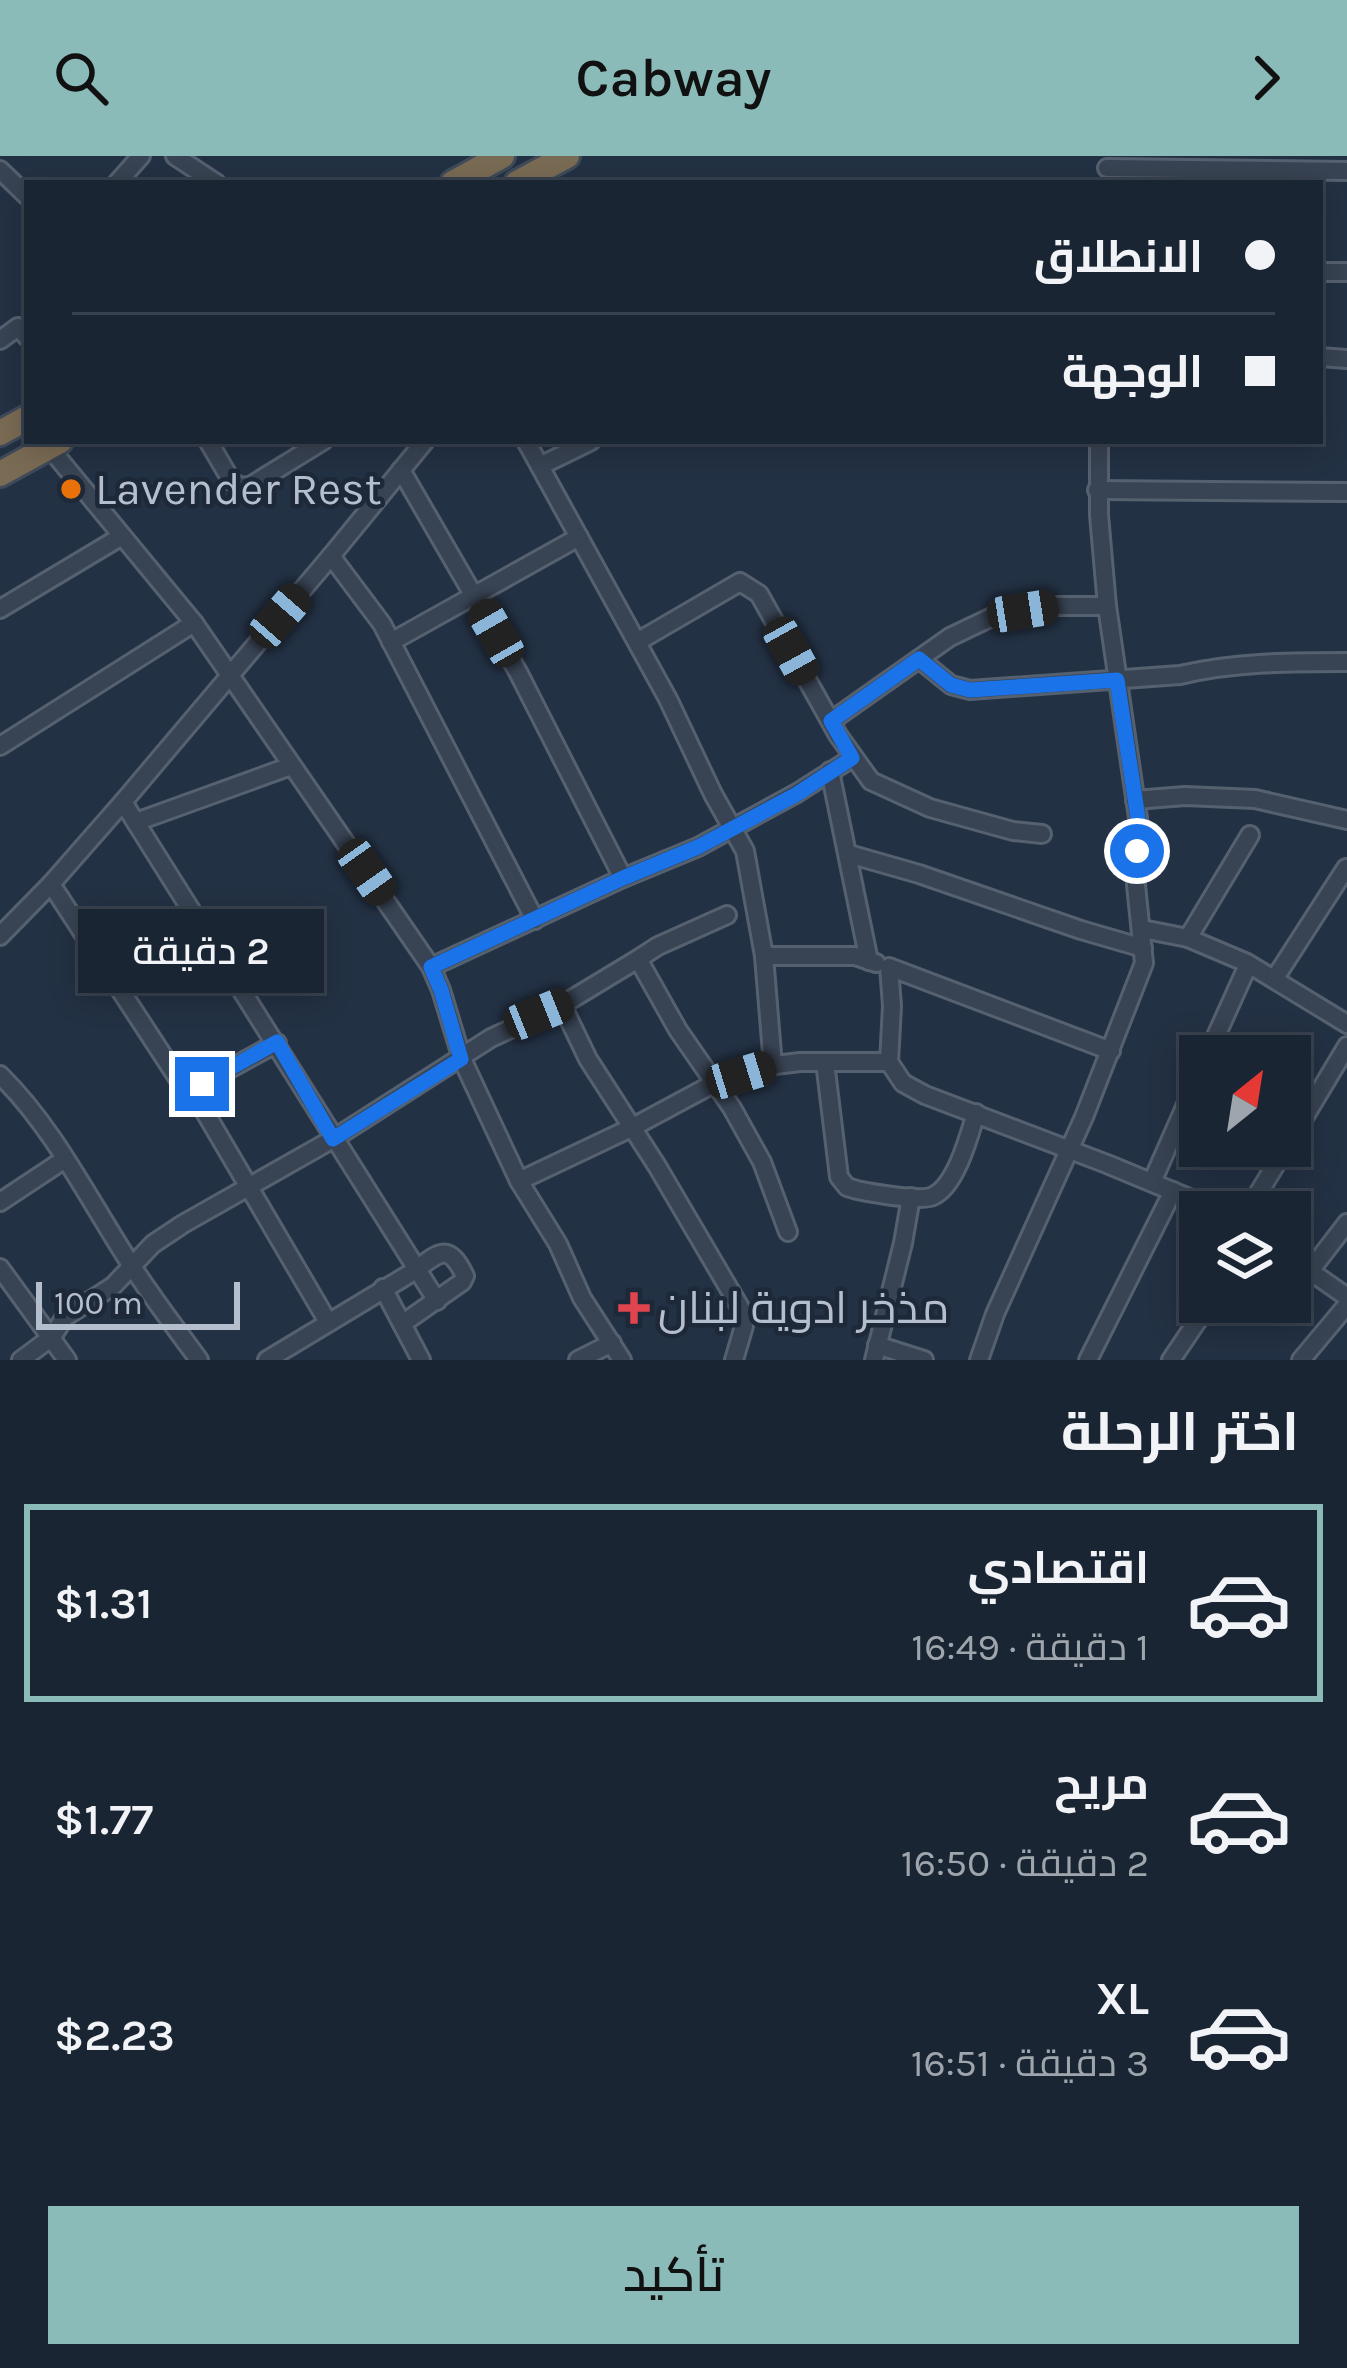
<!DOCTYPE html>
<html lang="ar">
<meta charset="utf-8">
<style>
:root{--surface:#1a2533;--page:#27313f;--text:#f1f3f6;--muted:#9fa5ac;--line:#38424e;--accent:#8bbbb9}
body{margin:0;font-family:Karla,Cairo,sans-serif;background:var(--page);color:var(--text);direction:rtl;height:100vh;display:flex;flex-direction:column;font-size:45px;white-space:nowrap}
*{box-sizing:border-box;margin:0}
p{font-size:39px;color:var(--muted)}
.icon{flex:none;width:66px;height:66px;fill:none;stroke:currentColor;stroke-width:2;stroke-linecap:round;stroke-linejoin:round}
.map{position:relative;height:1204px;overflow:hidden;direction:ltr}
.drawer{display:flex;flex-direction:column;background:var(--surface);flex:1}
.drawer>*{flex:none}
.banner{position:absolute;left:24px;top:24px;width:1299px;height:264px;border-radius:0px;box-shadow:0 6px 30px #0003,0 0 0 3px var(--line);direction:rtl;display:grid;align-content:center;height:264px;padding:0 48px;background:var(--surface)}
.needle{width:78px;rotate:30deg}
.tools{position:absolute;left:1179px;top:879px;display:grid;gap:24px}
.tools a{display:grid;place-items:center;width:132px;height:132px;border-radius:0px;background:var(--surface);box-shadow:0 6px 30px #0003,0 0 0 3px var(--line);font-size:60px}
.scale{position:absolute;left:36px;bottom:30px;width:204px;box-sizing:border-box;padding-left:12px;border:6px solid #b5becd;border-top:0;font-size:33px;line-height:42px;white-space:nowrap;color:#b5becd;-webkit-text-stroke:9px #1d2838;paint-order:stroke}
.end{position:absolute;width:54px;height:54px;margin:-27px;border:15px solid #1a73e8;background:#fff;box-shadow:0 0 0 6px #fff}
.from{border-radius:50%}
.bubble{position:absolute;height:84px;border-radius:0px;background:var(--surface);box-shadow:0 6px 30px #0003,0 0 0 3px var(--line);font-size:39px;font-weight:600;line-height:84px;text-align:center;direction:rtl}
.car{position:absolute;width:36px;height:72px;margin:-36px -18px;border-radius:15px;box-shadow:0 0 9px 3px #0007;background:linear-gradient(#222 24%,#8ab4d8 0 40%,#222 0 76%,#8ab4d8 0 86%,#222 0)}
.banner b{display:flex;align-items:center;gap:42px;height:114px;font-size:45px}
.banner b+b{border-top:3px solid var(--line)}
.banner i{width:30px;height:30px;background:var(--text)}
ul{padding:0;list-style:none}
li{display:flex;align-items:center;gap:36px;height:198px;margin:0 24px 18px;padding:0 24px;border:6px solid transparent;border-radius:0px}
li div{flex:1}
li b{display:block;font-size:45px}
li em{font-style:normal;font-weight:600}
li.on{border-color:var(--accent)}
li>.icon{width:108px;height:108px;stroke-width:1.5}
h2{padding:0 48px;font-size:54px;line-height:144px}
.action{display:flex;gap:24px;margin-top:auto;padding:24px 48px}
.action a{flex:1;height:138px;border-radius:0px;background:var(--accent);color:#111;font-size:48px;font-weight:600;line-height:138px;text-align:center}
header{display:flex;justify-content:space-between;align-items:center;height:156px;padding:0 48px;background:var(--accent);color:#111;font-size:54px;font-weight:600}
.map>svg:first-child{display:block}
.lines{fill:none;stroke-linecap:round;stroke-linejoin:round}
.minor-casing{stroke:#566170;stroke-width:22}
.highway-casing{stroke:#404b5a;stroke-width:30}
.minor{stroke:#384353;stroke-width:16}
.highway{stroke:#7a6b54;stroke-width:24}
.route{stroke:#1a73e8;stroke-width:15}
.food-dot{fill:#e8710a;stroke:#1d2838;stroke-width:4.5}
.health-dot{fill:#e0444e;stroke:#1d2838;stroke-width:4.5}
.labels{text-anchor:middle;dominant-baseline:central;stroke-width:9;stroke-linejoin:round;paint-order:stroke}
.poi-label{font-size:45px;fill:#b5becd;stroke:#1d2838;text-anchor:start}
</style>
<header><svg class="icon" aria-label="forward" viewBox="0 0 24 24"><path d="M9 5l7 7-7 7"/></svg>Cabway<svg class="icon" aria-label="search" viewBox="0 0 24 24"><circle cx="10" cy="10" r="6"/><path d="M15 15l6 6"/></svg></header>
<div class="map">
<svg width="1347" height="1204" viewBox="0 0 1347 1204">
<rect width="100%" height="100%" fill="#233144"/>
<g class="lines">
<!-- minor casing -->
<g class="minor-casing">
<g id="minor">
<path d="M175,0l41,27"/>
<path d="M1107,12l240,3"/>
<path d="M0,14l27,26"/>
<path d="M117,27l24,-27"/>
<path d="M1320,116h27"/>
<path d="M0,184l18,-13 9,10"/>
<path d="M1320,201l27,2"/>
<path d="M208,285l23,39 8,7 11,-1 73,-45"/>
<path d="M526,285l142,258 45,95 32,57 19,105 9,110"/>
<path d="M49,291l145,176 237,344 10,23 21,69 57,122 39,63 24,54 40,62"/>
<path d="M540,310l51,-25"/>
<path d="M401,314l117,202 105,206"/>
<path d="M1097,334l250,2"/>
<path d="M331,400l51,68 153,296"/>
<path d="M0,453l122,-73"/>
<path d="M391,486l188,-105"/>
<path d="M637,486l103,-60 19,12 79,141 33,46 59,27 83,23 29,3"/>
<path d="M919,503l32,26 19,5 210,-15c55,-13 111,-13 167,-13"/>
<path d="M831,565l119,-84 44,-21 58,-10h55"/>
<path d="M0,590l194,-123"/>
<path d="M830,615l39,190"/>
<path d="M1135,644l50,-4 70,3 92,21"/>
<path d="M123,646l314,499"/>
<path d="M136,666l155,-56"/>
<path d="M849,698l70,20 162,56 62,18"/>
<path d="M51,728l126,193 12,8 13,-1 75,-41"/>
<path d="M727,759l-69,31 -20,13 40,71 54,78 30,54 26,70"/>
<path d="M1142,773l46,9 59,25 100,61"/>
<path d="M0,780l51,-52 72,-82 208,-246 94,-115"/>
<path d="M1188,782l62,-103"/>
<path d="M764,800h91l21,7"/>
<path d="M431,811l192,-89 75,-31 99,-54 55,-35"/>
<path d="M1275,822l71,-110"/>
<path d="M562,849l26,54 69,107 84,143 3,17 -10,34"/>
<path d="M1111,895l-222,-84 3,39 -3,56 14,21 22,12 182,69 94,39 16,9"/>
<path d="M1207,900l41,-91"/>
<path d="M825,906l14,115 8,10 10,3c15,3 64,12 76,6 23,-10 36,-60 43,-83"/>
<path d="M0,919c53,52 88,123 128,185 22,35 47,67 71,100"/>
<path d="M189,929l139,237"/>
<path d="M1290,985l57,-95"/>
<path d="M519,1025l114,-54 82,-44 52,-17 33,-4h89"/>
<path d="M1152,1026l48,-109"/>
<path d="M0,1046l65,-43"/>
<path d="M1247,1056l40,-66"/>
<path d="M1290,1101l57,40"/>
<path d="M0,1112l67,92"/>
<path d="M1310,1115l37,-48"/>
<path d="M383,1132l38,72"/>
<path d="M877,1189l47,15"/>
<path d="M21,1204l31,-23 13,-20 48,-31 40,-42 30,-20 150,-85 158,-101 71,-33 76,-46"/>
<path d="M267,1204l149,-90c24,-19 33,-27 49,6l-3,6 -60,42"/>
<path d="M578,1204l34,-17"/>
<path d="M874,1204l29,-117 8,-46"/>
<path d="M979,1204l16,-46 89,-197 60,-154 -8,-78 2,-67 -31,-212 -8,-91v-74"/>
<path d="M1088,1204l85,-169"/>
<path d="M1171,1204l39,-58"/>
<path d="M1301,1204l46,-55"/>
</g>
</g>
<!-- highway casing -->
<g class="highway-casing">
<g id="highway">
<path d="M453,27l49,-27"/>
<path d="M517,27l50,-27"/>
<path d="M0,277l27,-15"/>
<path d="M0,318l60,-33"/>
</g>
</g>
<!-- minor -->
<use href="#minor" class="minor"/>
<!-- highway -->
<use href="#highway" class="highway"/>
</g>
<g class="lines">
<!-- route -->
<path class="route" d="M202,928l75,-42 56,97 128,-80 -20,-69 -10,-23 192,-89 75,-31 99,-53 55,-36 -21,-37 88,-62 32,26 19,5 147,-10 21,138 -1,33"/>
</g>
<!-- markers -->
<circle class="food-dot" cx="71" cy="333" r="12"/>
<path class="health-dot" d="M628 1134h12v12h12v12h-12v12h-12v-12h-12v-12h12z"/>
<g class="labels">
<!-- poi labels -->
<g class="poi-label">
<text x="95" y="333">Lavender Rest</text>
<text x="658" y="1152">مذخر ادوية لبنان</text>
</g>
</g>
</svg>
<div class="tools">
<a><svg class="needle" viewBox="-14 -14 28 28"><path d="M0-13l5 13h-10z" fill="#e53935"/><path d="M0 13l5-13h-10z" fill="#9fa5ac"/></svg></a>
<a><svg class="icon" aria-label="layers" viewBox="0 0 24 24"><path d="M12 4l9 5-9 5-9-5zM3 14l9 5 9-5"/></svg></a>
</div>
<div class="scale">100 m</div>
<i class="end from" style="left:1137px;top:695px"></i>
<i class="end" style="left:202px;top:928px"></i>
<div class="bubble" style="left:78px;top:753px;width:246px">2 دقيقة</div>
<i class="car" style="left:1023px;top:455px;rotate:81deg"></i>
<i class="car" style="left:280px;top:460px;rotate:41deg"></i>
<i class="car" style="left:496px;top:477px;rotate:330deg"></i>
<i class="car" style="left:791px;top:495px;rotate:151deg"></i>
<i class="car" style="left:367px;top:716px;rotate:145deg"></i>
<i class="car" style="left:539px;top:858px;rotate:68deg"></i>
<i class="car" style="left:741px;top:919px;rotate:73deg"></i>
<div class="banner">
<b><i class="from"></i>الانطلاق</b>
<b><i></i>الوجهة</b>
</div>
</div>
<section class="drawer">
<h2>اختر الرحلة</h2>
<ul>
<li class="on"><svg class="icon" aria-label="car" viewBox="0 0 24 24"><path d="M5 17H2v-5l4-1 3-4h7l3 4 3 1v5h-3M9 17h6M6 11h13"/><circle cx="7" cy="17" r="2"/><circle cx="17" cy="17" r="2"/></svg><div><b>اقتصادي</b><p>1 دقيقة · 16:49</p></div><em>$1.31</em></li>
<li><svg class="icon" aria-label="car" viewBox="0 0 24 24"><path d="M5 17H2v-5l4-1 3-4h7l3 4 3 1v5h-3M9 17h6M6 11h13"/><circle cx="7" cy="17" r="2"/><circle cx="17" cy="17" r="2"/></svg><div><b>مريح</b><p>2 دقيقة · 16:50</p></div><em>$1.77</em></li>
<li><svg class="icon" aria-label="car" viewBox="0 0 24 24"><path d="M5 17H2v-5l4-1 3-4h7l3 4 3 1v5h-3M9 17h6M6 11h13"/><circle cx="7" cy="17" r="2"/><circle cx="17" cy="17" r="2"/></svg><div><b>XL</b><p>3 دقيقة · 16:51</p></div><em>$2.23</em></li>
</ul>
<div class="action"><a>تأكيد</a></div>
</section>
